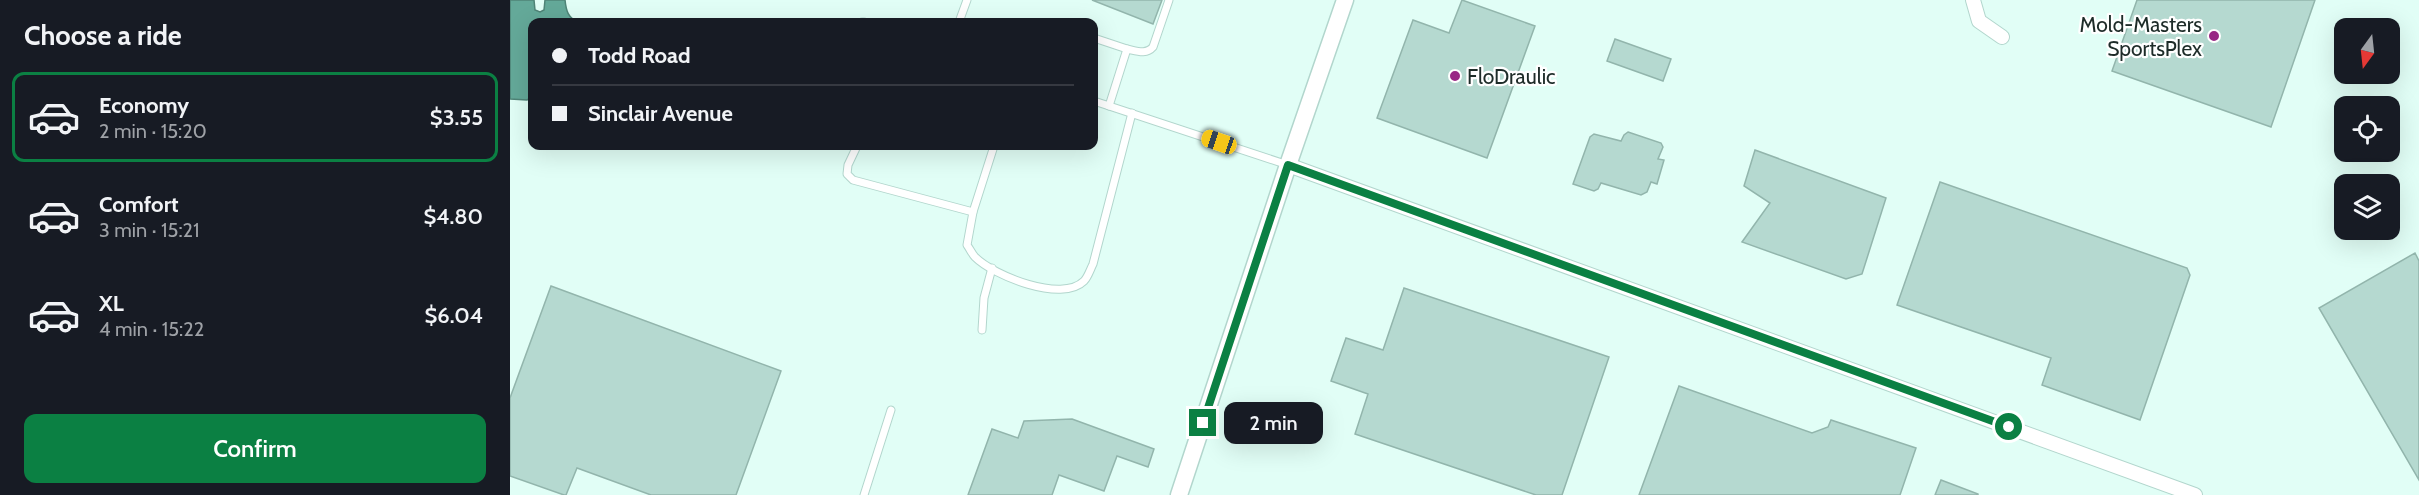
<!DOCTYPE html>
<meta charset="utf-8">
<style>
:root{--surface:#171b24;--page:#20242c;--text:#f1f3f6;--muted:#9ea1a6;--line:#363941;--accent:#0b8043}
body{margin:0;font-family:Cabin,sans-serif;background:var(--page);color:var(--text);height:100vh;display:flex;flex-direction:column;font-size:22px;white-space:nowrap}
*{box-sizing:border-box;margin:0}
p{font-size:20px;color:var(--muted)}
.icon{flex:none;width:33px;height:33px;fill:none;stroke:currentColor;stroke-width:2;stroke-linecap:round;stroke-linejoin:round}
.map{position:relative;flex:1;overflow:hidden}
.side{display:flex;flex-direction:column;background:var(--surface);width:510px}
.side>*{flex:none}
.hud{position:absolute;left:18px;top:18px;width:570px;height:132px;border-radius:12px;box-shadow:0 6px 24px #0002;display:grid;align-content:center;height:132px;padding:0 24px;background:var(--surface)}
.needle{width:39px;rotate:195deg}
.controls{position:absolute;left:1824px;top:18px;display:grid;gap:12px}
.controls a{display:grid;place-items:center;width:66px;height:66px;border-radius:12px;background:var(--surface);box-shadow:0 6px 24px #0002;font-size:30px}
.end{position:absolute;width:27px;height:27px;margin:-14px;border:8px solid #0b8043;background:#fff;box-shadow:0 0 0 3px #fff}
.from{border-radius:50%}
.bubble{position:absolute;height:42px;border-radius:12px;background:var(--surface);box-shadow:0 6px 24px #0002;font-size:20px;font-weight:600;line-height:42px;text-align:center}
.car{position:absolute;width:18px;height:36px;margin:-18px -9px;border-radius:8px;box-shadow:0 0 4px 2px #0007;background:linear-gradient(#f5c518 24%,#345 0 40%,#f5c518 0 76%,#345 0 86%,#f5c518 0)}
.hud b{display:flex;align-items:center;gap:21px;height:57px;font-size:22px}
.hud b+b{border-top:2px solid var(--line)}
.hud i{width:15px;height:15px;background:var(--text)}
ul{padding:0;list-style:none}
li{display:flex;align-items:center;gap:18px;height:90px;margin:0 12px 9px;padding:0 12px;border:3px solid transparent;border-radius:12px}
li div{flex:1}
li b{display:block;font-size:22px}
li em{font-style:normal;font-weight:600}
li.current{border-color:var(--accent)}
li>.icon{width:54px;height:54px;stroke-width:1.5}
h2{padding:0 24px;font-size:27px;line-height:72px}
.action{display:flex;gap:12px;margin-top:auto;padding:12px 24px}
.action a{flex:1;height:69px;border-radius:12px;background:var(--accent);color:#fff;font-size:24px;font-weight:600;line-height:69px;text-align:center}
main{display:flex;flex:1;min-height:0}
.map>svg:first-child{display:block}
.water{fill:#64a999;stroke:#4f8477;stroke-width:1.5}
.building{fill:#b5d9d0;stroke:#92b5ac;stroke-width:1.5}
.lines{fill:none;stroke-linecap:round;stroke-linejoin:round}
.service-casing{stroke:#b2d6cd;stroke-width:9}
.minor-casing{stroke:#b2d6cd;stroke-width:16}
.tertiary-casing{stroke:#b2d6cd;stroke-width:19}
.service{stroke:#fff;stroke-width:7}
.minor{stroke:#fff;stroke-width:14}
.tertiary{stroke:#fff;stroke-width:16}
.route{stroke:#0b8043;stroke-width:8}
.poi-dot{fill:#982785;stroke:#fff;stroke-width:2}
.labels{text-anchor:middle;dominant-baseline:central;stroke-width:4.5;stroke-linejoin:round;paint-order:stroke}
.poi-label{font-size:21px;fill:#1e2c29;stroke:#fff;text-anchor:end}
</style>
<main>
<section class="side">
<h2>Choose a ride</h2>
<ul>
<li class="current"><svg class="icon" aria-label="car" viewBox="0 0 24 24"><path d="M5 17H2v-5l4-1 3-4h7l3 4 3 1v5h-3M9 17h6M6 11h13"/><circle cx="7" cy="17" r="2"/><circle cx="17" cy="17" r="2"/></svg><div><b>Economy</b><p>2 min · 15:20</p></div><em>$3.55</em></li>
<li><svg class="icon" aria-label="car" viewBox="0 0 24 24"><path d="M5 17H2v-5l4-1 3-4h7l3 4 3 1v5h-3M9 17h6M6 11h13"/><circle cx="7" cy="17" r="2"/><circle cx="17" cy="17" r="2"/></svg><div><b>Comfort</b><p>3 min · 15:21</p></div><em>$4.80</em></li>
<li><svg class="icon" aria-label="car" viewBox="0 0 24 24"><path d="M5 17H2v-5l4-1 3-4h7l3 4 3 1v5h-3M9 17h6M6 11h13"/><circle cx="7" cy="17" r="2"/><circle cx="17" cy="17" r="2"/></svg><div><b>XL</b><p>4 min · 15:22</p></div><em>$6.04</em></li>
</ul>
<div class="action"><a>Confirm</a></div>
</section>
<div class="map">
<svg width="1909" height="495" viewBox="0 0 1909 495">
<rect width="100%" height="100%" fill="#e1fef6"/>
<!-- water -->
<path class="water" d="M0,0h24l1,10 5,2 4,-2 1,-10h20c1,10 3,19 14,22h-47v75l-5,3 -17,-1z"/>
<!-- building -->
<g class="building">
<path d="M582,0h70l-9,24z"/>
<path d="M952,0l73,26 -48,132 -110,-40 36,-98 36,13z"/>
<path d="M1627,0h178l-44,127 -159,-56z"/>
<path d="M1105,39l56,20 -8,22 -56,-20z"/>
<path d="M1118,132l33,11 2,4 -5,12 6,1 -7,24 -6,-2 -4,10 -6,3 -40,-12 -3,6 -4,2 -21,-7 17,-47 4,-3 27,7 3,-6z"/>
<path d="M1245,150l131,48 -24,76 -16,5 -104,-37 28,-39 -26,-17z"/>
<path d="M1430,182l247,86 3,7 -50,145 -98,-35 9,-27 -154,-53z"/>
<path d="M1905,253l4,8v219l-100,-172z"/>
<path d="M41,286l230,85 -45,124h-85l-74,-27 -11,27h-2l-54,-19v-78z"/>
<path d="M894,288l205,69 -47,138h-26l-181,-61 13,-40 -37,-13 15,-43 37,12z"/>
<path d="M1169,386l133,47 16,-6 3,-7 85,28 -16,47h-261z"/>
<path d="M562,419l82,30 -6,18 -31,-11 -13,35 -45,-16 -7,20h-84l24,-66 26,9 6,-17z"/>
<path d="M1431,480l37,14v1h-43z"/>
</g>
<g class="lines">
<!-- service casing -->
<g class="service-casing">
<g id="service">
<path d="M352,22h2"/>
<path d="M449,22l8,-22"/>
<path d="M584,38l33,11 -18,57"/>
<path d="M617,49c10,2 19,6 26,-2l16,-47"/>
<path d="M584,101l194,64"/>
<path d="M347,146l-9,19 -1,9 6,6 120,32"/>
<path d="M484,146l-21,66 -6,33c3,4 5,9 8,12 19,19 87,46 109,24 4,-4 6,-11 9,-17l39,-151"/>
<path d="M472,330l2,-32 8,-30"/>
<path d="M354,495l27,-85"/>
</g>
</g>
<!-- minor casing -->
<g class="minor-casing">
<g id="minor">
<path d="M1463,0l6,21 23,16"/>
<path d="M778,165l907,330"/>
</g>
</g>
<!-- tertiary casing -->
<g class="tertiary-casing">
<path id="tertiary" d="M669,495l109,-330 57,-165"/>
</g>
<!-- service -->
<use href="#service" class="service"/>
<!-- minor -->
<use href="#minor" class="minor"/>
<!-- tertiary -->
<use href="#tertiary" class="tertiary"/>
</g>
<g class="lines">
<!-- route -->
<path class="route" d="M693,423l85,-258 721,262"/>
</g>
<!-- markers -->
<g class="poi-dot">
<circle cx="1704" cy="36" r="6"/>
<circle cx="945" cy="76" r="6"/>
</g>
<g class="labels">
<!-- poi labels -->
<g class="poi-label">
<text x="1692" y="24">Mold-Masters<tspan x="1692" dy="24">SportsPlex</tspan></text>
<text x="957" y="76" text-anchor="start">FloDraulic</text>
</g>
</g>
</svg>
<div class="controls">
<a><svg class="needle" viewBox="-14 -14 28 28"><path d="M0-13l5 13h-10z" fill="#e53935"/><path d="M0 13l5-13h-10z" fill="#9ea1a6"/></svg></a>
<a><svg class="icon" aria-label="locate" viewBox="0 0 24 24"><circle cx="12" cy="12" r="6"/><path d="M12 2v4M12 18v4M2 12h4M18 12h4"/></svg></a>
<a><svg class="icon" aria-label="layers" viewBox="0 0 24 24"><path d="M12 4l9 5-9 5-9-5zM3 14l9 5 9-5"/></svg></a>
</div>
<i class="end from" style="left:1499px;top:427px"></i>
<i class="end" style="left:693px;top:423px"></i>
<div class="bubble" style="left:714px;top:402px;width:99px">2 min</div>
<i class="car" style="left:709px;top:142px;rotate:289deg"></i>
<div class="hud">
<b><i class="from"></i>Todd Road</b>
<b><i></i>Sinclair Avenue</b>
</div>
</div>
</main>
